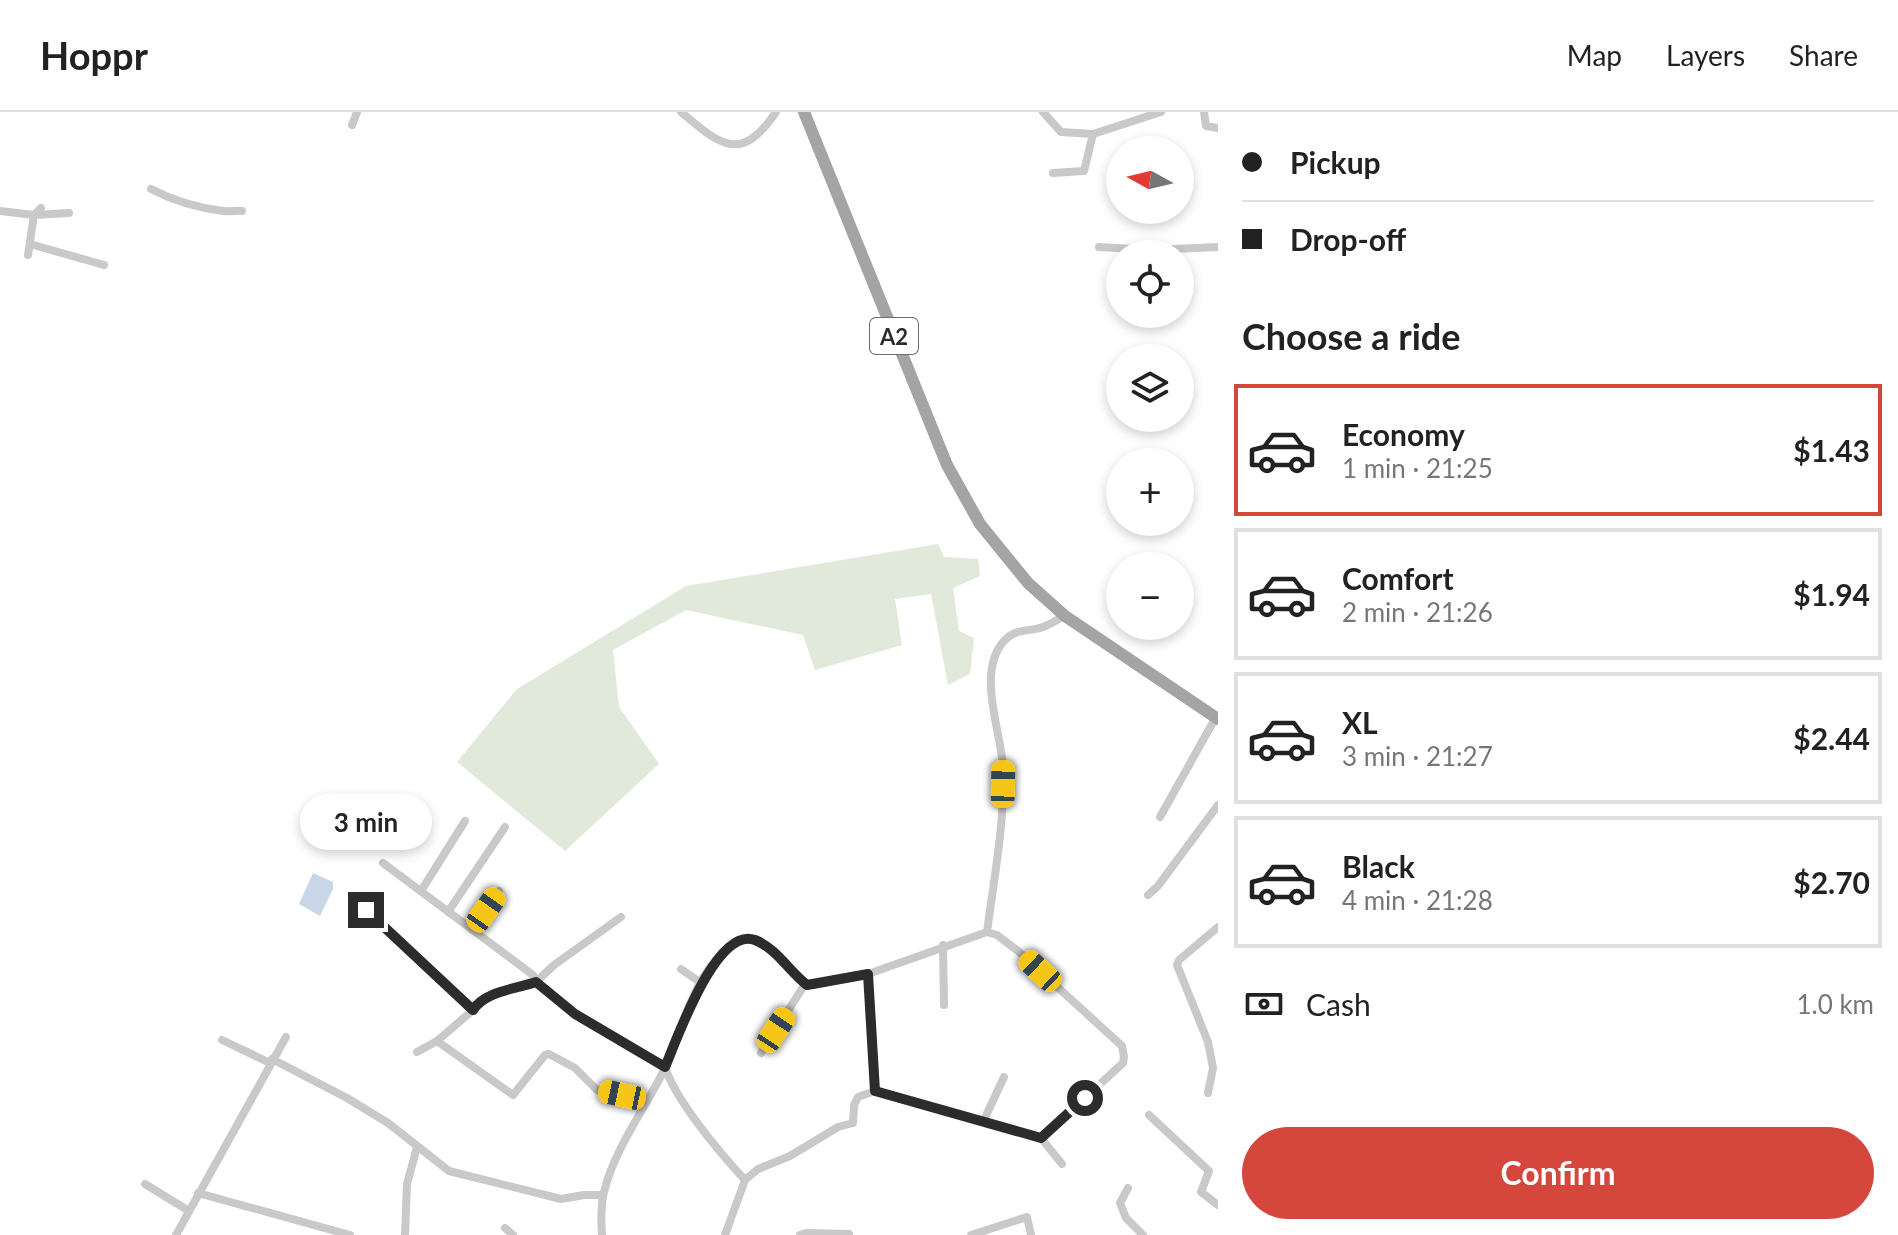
<!DOCTYPE html>
<meta charset="utf-8">
<style>
:root{--surface:#fff;--page:#f6f6f6;--text:#222;--muted:#767676;--line:#e0e0e0;--accent:#d5473c}
body{margin:0;font-family:Lato,sans-serif;background:var(--page);color:var(--text);height:100vh;display:flex;flex-direction:column;font-size:30px;white-space:nowrap}
*{box-sizing:border-box;margin:0}
p{font-size:26px;color:var(--muted)}
.icon{flex:none;width:44px;height:44px;fill:none;stroke:currentColor;stroke-width:2;stroke-linecap:round;stroke-linejoin:round}
.map{position:relative;flex:1;overflow:hidden}
.sheet{display:flex;flex-direction:column;background:var(--surface);width:680px}
.sheet>*{flex:none}
.hud{display:grid;align-content:center;height:176px;padding:0 24px;background:var(--surface)}
.needle{width:52px;rotate:278deg}
.buttons{position:absolute;left:1106px;top:24px;display:grid;gap:16px}
.buttons a{display:grid;place-items:center;width:88px;height:88px;border-radius:50%;background:var(--surface);box-shadow:0 4px 12px #0003;font-size:40px}
.end{position:absolute;width:36px;height:36px;margin:-18px;border:10px solid #2c2c2c;background:#fff;box-shadow:0 0 0 4px #fff}
.from{border-radius:50%}
.bubble{position:absolute;height:56px;border-radius:28px;background:var(--surface);box-shadow:0 4px 12px #0003;font-size:26px;font-weight:700;line-height:56px;text-align:center}
.car{position:absolute;width:24px;height:48px;margin:-24px -12px;border-radius:10px;box-shadow:0 0 6px 2px #0007;background:linear-gradient(#f5c518 24%,#345 0 40%,#f5c518 0 76%,#345 0 86%,#f5c518 0)}
.hud b{display:flex;align-items:center;gap:28px;height:76px;font-size:30px}
.hud b+b{border-top:2px solid var(--line)}
.hud i{width:20px;height:20px;background:var(--text)}
ul{padding:0;list-style:none}
li{display:flex;align-items:center;gap:24px;height:132px;margin:0 16px 12px;padding:0 8px;border:4px solid var(--line);border-radius:0px}
li div{flex:1}
li b{display:block;font-size:30px}
li em{font-style:normal;font-weight:700}
li.current{border-color:var(--accent)}
li>.icon{width:72px;height:72px;stroke-width:1.5}
h2{padding:0 24px;font-size:36px;line-height:96px}
.pay{display:flex;align-items:center;gap:20px;height:88px;padding:0 24px;font-size:30px}
.pay p{margin-inline-start:auto}
.primary-button{display:flex;gap:16px;margin-top:auto;padding:16px 24px}
.primary-button a{flex:1;height:92px;border-radius:48px;background:var(--accent);color:#fff;font-size:32px;font-weight:700;line-height:92px;text-align:center}
header{display:flex;align-items:center;gap:48px;box-sizing:border-box;height:112px;padding:0 40px;background:var(--surface);border-bottom:2px solid var(--line)}
header strong{font-size:38px}
nav{display:flex;gap:44px;margin-inline-start:auto;font-size:28px}
main{display:flex;flex:1;min-height:0}
.map>svg:first-child{display:block}
.green{fill:#e0e9da}
.water{fill:#c8d6e7}
.lines{fill:none;stroke-linecap:round;stroke-linejoin:round}
.minor{stroke:#c9c9c9;stroke-width:8}
.primary{stroke:#a4a4a4;stroke-width:12}
.route{stroke:#2c2c2c;stroke-width:10}
.labels{text-anchor:middle;dominant-baseline:central;stroke-width:8;stroke-linejoin:round;paint-order:stroke}
.shield{fill:#fff;stroke:#6b6b6b;stroke-width:2}
.shield-label{font-size:22px;font-weight:bold;fill:#2c2c2c}
</style>
<header>
<strong>Hoppr</strong>
<nav><a>Map</a><a>Layers</a><a>Share</a></nav>
</header>
<main>
<div class="map">
<svg width="1218" height="1123" viewBox="0 0 1218 1123">
<rect width="100%" height="100%" fill="#fff"/>
<!-- green -->
<path class="green" d="M938,432l6,13 34,2 2,17 -27,12 6,43 15,7 -4,36 -22,11 -17,-91 -36,5 7,46 -87,25 -12,-35 -117,-25 -73,40 6,57 40,57 -94,87 -108,-89 60,-73 169,-103z"/>
<!-- water -->
<path class="water" d="M313,761l20,9v7l-13,27 -21,-12z"/>
<g class="lines">
<!-- minor -->
<g class="minor">
<path d="M681,0c39,33 60,52 95,0"/>
<path d="M1043,0l18,20 32,2 68,-22"/>
<path d="M1204,0l2,14 12,2"/>
<path d="M352,13l5,-13"/>
<path d="M1053,61l31,-2 9,-37"/>
<path d="M151,77c23,12 47,19 72,22 7,1 12,-1 19,0"/>
<path d="M0,99l34,4 35,-2"/>
<path d="M30,132l74,21"/>
<path d="M1099,135l52,3 67,-3"/>
<path d="M28,143l6,-40 7,-7"/>
<path d="M1160,705l56,-100"/>
<path d="M383,751l150,112 3,7 18,-17 67,-48"/>
<path d="M421,779l44,-70"/>
<path d="M1148,783l10,-9 60,-81"/>
<path d="M366,798l107,100c12,-19 43,-21 63,-28l39,32 90,53c11,34 55,86 80,113"/>
<path d="M448,800l57,-85"/>
<path d="M472,818l27,-39"/>
<path d="M987,820l10,3 21,16 104,95 2,11 -1,6 -82,75"/>
<path d="M943,833l1,60"/>
<path d="M681,857l20,14"/>
<path d="M868,862l7,117"/>
<path d="M222,928l48,23"/>
<path d="M437,929l76,54 32,-40 4,-1 26,14 22,22 50,11"/>
<path d="M417,940l20,-11 36,-31"/>
<path d="M761,941l44,-69"/>
<path d="M272,947l75,39 41,25 61,48 112,28 23,-4h19"/>
<path d="M1208,981l5,-25 -5,-26 -31,-77 2,-5 39,-33"/>
<path d="M1149,1003l60,56 -8,21 17,13"/>
<path d="M983,1010l21,-45"/>
<path d="M145,1072l44,27"/>
<path d="M1128,1076l-8,15 6,15 17,17"/>
<path d="M198,1081l152,42"/>
<path d="M505,1116l8,7"/>
<path d="M176,1123l110,-198"/>
<path d="M405,1123l2,-51 10,-37"/>
<path d="M602,1123c-1,-13 -1,-30 2,-43 11,-45 42,-84 62,-126 15,-32 23,-72 45,-100 8,-10 22,-23 34,-26 26,-6 46,44 69,45l54,-11 119,-42c7,-54 18,-110 16,-165 -2,-36 -27,-95 1,-126 11,-13 25,-9 39,-14 8,-3 15,-8 22,-11"/>
<path d="M725,1123l20,-55 13,-11 32,-13 48,-29 15,-4 1,-18 4,-8 17,-6 166,47 21,26"/>
<path d="M800,1123l6,-2 43,1"/>
<path d="M971,1123l56,-18 4,18"/>
</g>
<!-- primary -->
<path class="primary" d="M804,0l143,353 33,59 48,59 37,33 153,103"/>
</g>
<g class="lines">
<!-- route -->
<path class="route" d="M366,798l107,100c12,-19 43,-21 63,-28l39,32 90,53c11,-25 51,-142 90,-127 21,8 35,32 52,45l61,-11 7,117 166,47 44,-40"/>
</g>
<g class="labels">
<!-- shield labels -->
<rect class="shield" x="870" y="206" width="48" height="36" rx="6"/>
<g class="shield-label">
<text x="894" y="224">A2</text>
</g>
</g>
</svg>
<div class="buttons">
<a><svg class="needle" viewBox="-14 -14 28 28"><path d="M0-13l5 13h-10z" fill="#e53935"/><path d="M0 13l5-13h-10z" fill="#767676"/></svg></a>
<a><svg class="icon" aria-label="locate" viewBox="0 0 24 24"><circle cx="12" cy="12" r="6"/><path d="M12 2v4M12 18v4M2 12h4M18 12h4"/></svg></a>
<a><svg class="icon" aria-label="layers" viewBox="0 0 24 24"><path d="M12 4l9 5-9 5-9-5zM3 14l9 5 9-5"/></svg></a>
<a>+</a>
<a>−</a>
</div>
<i class="end from" style="left:1085px;top:986px"></i>
<i class="end" style="left:366px;top:798px"></i>
<div class="bubble" style="left:300px;top:682px;width:132px">3 min</div>
<i class="car" style="left:1003px;top:672px;rotate:1deg"></i>
<i class="car" style="left:486px;top:798px;rotate:35deg"></i>
<i class="car" style="left:1040px;top:859px;rotate:313deg"></i>
<i class="car" style="left:776px;top:918px;rotate:33deg"></i>
<i class="car" style="left:622px;top:983px;rotate:282deg"></i>
</div>
<section class="sheet">
<div class="hud">
<b><i class="from"></i>Pickup</b>
<b><i></i>Drop-off</b>
</div>
<h2>Choose a ride</h2>
<ul>
<li class="current"><svg class="icon" aria-label="car" viewBox="0 0 24 24"><path d="M5 17H2v-5l4-1 3-4h7l3 4 3 1v5h-3M9 17h6M6 11h13"/><circle cx="7" cy="17" r="2"/><circle cx="17" cy="17" r="2"/></svg><div><b>Economy</b><p>1 min · 21:25</p></div><em>$1.43</em></li>
<li><svg class="icon" aria-label="car" viewBox="0 0 24 24"><path d="M5 17H2v-5l4-1 3-4h7l3 4 3 1v5h-3M9 17h6M6 11h13"/><circle cx="7" cy="17" r="2"/><circle cx="17" cy="17" r="2"/></svg><div><b>Comfort</b><p>2 min · 21:26</p></div><em>$1.94</em></li>
<li><svg class="icon" aria-label="car" viewBox="0 0 24 24"><path d="M5 17H2v-5l4-1 3-4h7l3 4 3 1v5h-3M9 17h6M6 11h13"/><circle cx="7" cy="17" r="2"/><circle cx="17" cy="17" r="2"/></svg><div><b>XL</b><p>3 min · 21:27</p></div><em>$2.44</em></li>
<li><svg class="icon" aria-label="car" viewBox="0 0 24 24"><path d="M5 17H2v-5l4-1 3-4h7l3 4 3 1v5h-3M9 17h6M6 11h13"/><circle cx="7" cy="17" r="2"/><circle cx="17" cy="17" r="2"/></svg><div><b>Black</b><p>4 min · 21:28</p></div><em>$2.70</em></li>
</ul>
<div class="pay"><svg class="icon" aria-label="cash" viewBox="0 0 24 24"><path d="M3 7h18v10H3z"/><circle cx="12" cy="12" r="2"/></svg>Cash<p>1.0 km</p></div>
<div class="primary-button"><a>Confirm</a></div>
</section>
</main>
